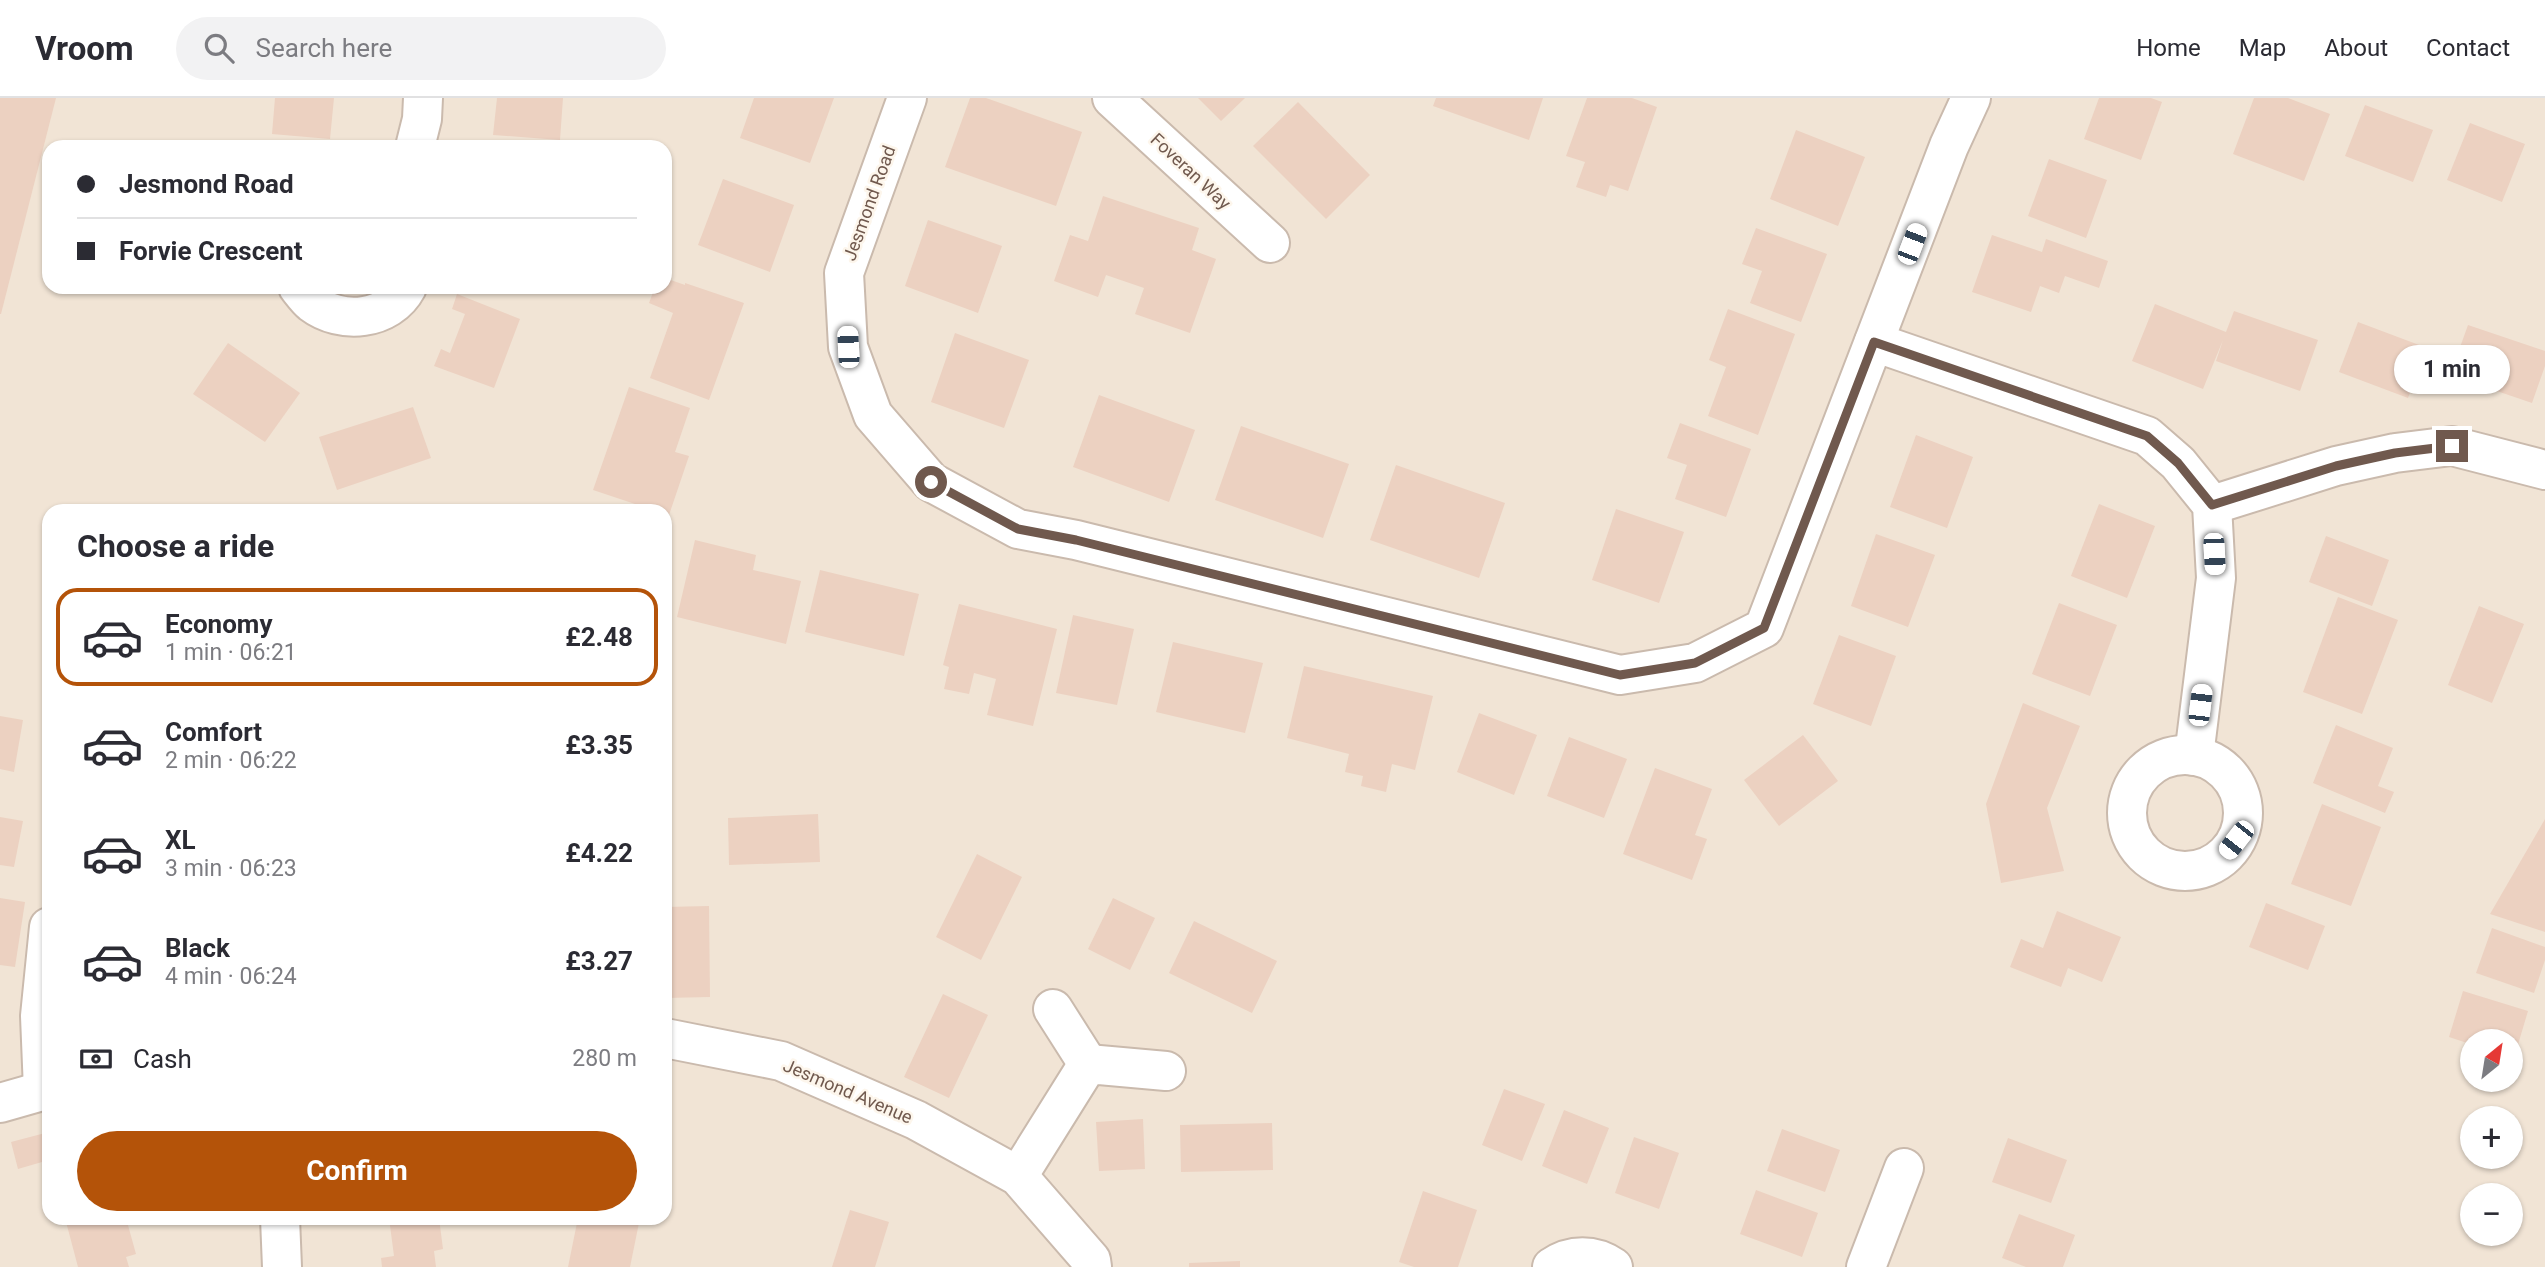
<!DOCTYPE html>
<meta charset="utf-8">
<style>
:root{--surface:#fff;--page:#f2f2f3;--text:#2b2b33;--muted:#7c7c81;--line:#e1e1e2;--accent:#b45309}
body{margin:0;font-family:Roboto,sans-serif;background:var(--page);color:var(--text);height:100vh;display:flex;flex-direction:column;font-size:26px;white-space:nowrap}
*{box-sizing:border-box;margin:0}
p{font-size:23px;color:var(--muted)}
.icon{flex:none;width:38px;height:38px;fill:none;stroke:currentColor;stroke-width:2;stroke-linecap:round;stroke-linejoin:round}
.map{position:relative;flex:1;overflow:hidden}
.details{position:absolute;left:42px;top:406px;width:630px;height:721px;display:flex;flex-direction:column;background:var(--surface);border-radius:21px;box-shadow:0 2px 5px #0004}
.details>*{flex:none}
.banner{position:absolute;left:42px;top:42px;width:630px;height:154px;border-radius:21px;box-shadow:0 2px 5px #0004;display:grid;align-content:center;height:154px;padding:0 35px;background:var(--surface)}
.needle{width:46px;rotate:30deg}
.tools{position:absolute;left:2460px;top:931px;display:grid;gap:14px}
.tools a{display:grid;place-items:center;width:63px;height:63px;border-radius:50%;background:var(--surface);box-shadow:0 2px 5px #0004;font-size:35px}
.end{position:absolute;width:32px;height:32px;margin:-16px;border:9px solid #70594e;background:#fff;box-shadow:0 0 0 4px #fff}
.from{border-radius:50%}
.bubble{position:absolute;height:49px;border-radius:24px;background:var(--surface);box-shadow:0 2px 5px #0004;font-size:23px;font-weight:700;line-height:49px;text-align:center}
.car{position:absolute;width:21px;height:42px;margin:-21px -10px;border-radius:9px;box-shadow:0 0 5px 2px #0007;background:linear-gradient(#fff 24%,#345 0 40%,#fff 0 76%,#345 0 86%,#fff 0)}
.banner b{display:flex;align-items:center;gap:24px;height:66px;font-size:26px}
.banner b+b{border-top:2px solid var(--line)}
.banner i{width:18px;height:18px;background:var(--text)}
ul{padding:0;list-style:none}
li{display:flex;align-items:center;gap:21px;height:98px;margin:0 14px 10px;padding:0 21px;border:4px solid transparent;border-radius:21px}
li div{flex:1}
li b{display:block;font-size:26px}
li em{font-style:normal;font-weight:700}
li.selected{border-color:var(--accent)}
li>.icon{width:63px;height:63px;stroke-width:1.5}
h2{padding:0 35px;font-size:32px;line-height:84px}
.pay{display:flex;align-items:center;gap:18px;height:77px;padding:0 35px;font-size:26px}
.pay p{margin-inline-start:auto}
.cta{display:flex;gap:14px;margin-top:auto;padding:14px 35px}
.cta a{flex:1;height:80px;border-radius:42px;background:var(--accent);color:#fff;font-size:28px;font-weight:700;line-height:80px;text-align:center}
header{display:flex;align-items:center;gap:42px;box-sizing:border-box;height:98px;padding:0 35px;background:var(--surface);border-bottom:2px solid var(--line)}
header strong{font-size:33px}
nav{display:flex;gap:38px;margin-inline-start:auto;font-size:24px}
.search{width:490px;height:63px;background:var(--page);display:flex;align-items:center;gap:18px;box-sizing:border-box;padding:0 24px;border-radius:38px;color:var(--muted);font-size:26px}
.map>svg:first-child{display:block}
.residential{fill:#f1e4d5;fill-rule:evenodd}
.building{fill:#ecd1c1}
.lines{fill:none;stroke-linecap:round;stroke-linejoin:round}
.minor-casing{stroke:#cabaad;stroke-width:42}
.minor{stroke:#fff;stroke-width:38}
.route{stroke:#70594e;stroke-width:9}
.labels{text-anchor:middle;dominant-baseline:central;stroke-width:5;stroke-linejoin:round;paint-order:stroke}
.street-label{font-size:18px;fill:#70594e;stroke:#fdf6ec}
</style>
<header>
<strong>Vroom</strong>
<div class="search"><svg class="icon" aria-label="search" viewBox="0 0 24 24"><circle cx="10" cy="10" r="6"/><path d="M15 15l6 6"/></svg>Search here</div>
<nav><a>Home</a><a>Map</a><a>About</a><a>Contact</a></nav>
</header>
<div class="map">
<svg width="2545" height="1169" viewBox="0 0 2545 1169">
<rect width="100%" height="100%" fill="#faf2e6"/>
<!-- residential -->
<path class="residential" d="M0,0h2545v1169h-2545zM49,49h616v140h-616zM49,413h616v707h-616zM2473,943h38v39h-38zM2473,1020h38v39h-38zM2473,1097h38v39h-38z"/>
<!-- building -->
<g class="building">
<path d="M0,0h56l-55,216h-1z"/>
<path d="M275,0h59l-4,41 -58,-5z"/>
<path d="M497,0h66l-3,42 -67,-5z"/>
<path d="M754,0h80l-24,65 -70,-25z"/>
<path d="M970,0h16l96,34 -26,74 -111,-39z"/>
<path d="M1198,0h47l-24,23z"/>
<path d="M1436,0h107l-14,42 -96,-34z"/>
<path d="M1587,0h45l25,9 -29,84 -18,-6 -4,12 -30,-10 9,-25 -19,-6z"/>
<path d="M2099,0h52l11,4 -21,58 -57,-21z"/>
<path d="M2254,0h34l42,16 -26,67 -71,-27z"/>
<path d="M1298,4l72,73 -44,44 -73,-73z"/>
<path d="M2365,7l68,25 -20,52 -68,-26z"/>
<path d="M2470,25l55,21 -23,58 -55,-22z"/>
<path d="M1796,32l69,27 -27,69 -68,-27z"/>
<path d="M2049,61l58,21 -21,58 -58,-22z"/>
<path d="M723,81l71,26 -24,67 -72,-27z"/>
<path d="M1103,98l96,32 -7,22 24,9 -26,74 -55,-19 9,-26 -38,-13 -8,22 -44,-16 16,-46 18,6z"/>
<path d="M928,122l74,26 -24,67 -73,-27z"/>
<path d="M1756,130l71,26 -26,68 -51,-19 12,-32 -20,-7z"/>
<path d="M1992,137l50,17 4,-13 62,22 -9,27 -34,-12 -6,17 -19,-7 -9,26 -59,-20z"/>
<path d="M665,180l20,7v-2l59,20 -35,97 -59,-22 23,-65 -24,-10 6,-16h10z"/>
<path d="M457,196l63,25 -26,69 -60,-22 7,-17 9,4 15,-39 -13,-5z"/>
<path d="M2155,206l71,28 8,-21 84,29 -18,51 -84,-30 7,-21 -20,49 -71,-28z"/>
<path d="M1728,211l67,25 -37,101 -50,-19 18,-49 -17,-7z"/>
<path d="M2358,224l69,26 -19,50 -69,-26z"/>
<path d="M2468,227l77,26v15l-13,37 -82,-28z"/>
<path d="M955,235l74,27 -25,68 -73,-26z"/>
<path d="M228,245l72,50 -35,49 -72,-48z"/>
<path d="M629,289l61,21 -15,44 14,4 -20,59 -4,-1v-3h-9l-63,-21z"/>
<path d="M1099,297l96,35 -26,72 -96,-35z"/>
<path d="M413,309l18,51 -94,32 -18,-53z"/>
<path d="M1680,325l71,26 -25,68 -51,-18 12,-34 -20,-7z"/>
<path d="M1241,328l108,38 -26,74 -108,-38z"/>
<path d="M1916,337l57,22 -26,71 -57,-21z"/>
<path d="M1396,367l109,38 -26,75 -109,-38z"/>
<path d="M2099,406l56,22 -28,72 -56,-22z"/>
<path d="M1616,411l68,23 -25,71 -67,-23z"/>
<path d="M1876,436l59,21 -27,72 -57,-21z"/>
<path d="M2326,438l63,24 -17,46 -63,-24z"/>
<path d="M695,442l61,15 -3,15 48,11 -15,63 -109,-27z"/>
<path d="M820,472l99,24 -15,62 -99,-24z"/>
<path d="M2338,499l60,23 -36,94 -59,-22z"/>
<path d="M2059,505l58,22 -27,71 -58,-22z"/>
<path d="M959,506l98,25 -24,97 -46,-11 9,-36 -22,-6 -5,21 -25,-5 5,-22 -6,-2z"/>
<path d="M2479,508l45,18 -32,79 -44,-18z"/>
<path d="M1073,517l61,14 -17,76 -61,-12z"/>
<path d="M1839,537l57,21 -25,70 -58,-22z"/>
<path d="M1173,544l90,21 -18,70 -89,-21z"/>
<path d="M1304,568l129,30 -18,74 -23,-6 -6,28 -25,-6 2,-10 -18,-4 4,-18 -62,-16z"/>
<path d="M2023,605l57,23 -33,82 17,63 -63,12 -15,-79z"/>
<path d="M1479,615l58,22 -23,60 -57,-23z"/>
<path d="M0,618l23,4 -9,52 -14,-3z"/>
<path d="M2336,627l57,23 -15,38 16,6 -9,21 -72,-30z"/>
<path d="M1803,637l35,46 -59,45 -35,-46z"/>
<path d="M1569,639l58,22 -23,59 -57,-22z"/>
<path d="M1655,670l57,21 -17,46 12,4 -15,41 -69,-26z"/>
<path d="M2322,706l59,23 -30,79 -60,-22z"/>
<path d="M818,716l2,48 -91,3 -1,-47z"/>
<path d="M0,719l23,4 -9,46 -14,-2z"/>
<path d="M2545,721v113l-55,-18z"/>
<path d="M977,756l45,23 -41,83 -45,-23z"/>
<path d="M0,800l25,4 -10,65 -15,-2z"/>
<path d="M1113,800l42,20 -25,52 -42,-21z"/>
<path d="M2266,805l59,23 -17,44 -59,-23z"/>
<path d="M709,808l1,91 -45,1v-91z"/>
<path d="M2057,813l64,26 -19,45 -34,-14 -7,19 -51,-20 11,-28 22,9z"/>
<path d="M1194,823l83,40 -25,52 -83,-40z"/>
<path d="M2492,830l53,19v13l-11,33 -58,-20z"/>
<path d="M2463,893l65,20 -14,47 -3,-1v-16h-38v4l-24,-8z"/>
<path d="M943,896l45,21 -39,83 -45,-21z"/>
<path d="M1504,991l41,15 -23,57 -40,-16z"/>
<path d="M1564,1012l45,18 -22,56 -45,-18z"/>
<path d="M1143,1021l2,50 -46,2 -3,-49z"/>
<path d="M1272,1025l1,47 -92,2 -1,-47z"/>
<path d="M1782,1031l58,21 -15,42 -58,-21z"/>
<path d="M49,1034v53l-1,1 -6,-24 -24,7 -7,-27z"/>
<path d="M1634,1039l45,16 -20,56 -44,-16z"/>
<path d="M2008,1040l59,22 -16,43 -59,-21z"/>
<path d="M1756,1092l62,23 -16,44 -62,-23z"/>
<path d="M1423,1093l54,19 -19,57h-44l-15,-5z"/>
<path d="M850,1112l39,12 -14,45h-43z"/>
<path d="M2019,1116l56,21 -12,32h-37l-24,-9z"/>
<path d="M65,1120h61l10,36 -10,3 3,10h-51z"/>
<path d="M389,1120h50l4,31 -9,2 2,16h-54l-1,-9 13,-2z"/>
<path d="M578,1120h62l-10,49h-62z"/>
<path d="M1240,1163v6h-51v-4z"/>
</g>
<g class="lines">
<!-- minor casing -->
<g class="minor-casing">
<g id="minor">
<path d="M907,0l-63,175 4,74 25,68 58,67 87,47 58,11 544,135 75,-12 69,-35 185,-482 22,-48"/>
<path d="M1112,0l158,145"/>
<path d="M415,49l7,-28 1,-21"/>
<path d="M298,189c4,5 9,12 14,16 29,22 77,18 95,-16"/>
<path d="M1874,244l273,94 31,27 34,42 4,73 -22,178"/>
<path d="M2212,407l124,-39 59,-13 57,-7 93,24"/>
<circle cx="2185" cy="715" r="58"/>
<path d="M1053,911l35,55"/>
<path d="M665,940l116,23 135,59 102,56 73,84 1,7"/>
<path d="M43,992l-3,-74 9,-89"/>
<path d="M0,1005l49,-14"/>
<path d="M1018,1078l70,-112 78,7"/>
<path d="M280,1120l2,49"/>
<path d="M1552,1169c19,-13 42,-13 61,0"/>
<path d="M1866,1169l38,-99"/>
</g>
</g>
<!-- minor -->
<use href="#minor" class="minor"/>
</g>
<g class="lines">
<!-- route -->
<path class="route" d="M931,384l87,47 58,11 544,135 75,-12 69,-35 110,-286 273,94 31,27 34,42 124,-39 59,-13 57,-7"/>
</g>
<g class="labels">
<!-- street labels -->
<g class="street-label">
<text transform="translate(1191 73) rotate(43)">Foveran Way</text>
<text transform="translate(869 105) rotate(-70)">Jesmond Road</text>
<text transform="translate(848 993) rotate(23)">Jesmond Avenue</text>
</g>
</g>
</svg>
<div class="tools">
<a><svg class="needle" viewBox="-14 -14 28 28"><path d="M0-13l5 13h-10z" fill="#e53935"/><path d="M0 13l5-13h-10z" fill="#7c7c81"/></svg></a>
<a>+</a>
<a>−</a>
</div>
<i class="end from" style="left:931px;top:384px"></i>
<i class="end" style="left:2452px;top:348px"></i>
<div class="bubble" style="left:2394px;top:247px;width:116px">1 min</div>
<i class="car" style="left:1912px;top:146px;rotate:21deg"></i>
<i class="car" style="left:848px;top:249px;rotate:357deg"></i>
<i class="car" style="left:2214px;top:456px;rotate:177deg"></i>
<i class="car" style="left:2200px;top:607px;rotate:7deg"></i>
<i class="car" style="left:2236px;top:742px;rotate:218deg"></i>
<div class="banner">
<b><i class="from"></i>Jesmond Road</b>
<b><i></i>Forvie Crescent</b>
</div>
<section class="details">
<h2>Choose a ride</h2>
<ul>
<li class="selected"><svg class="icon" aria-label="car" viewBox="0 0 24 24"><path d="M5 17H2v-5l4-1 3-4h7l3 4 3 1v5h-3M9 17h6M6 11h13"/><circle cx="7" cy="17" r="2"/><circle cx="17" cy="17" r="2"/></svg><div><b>Economy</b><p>1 min · 06:21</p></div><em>£2.48</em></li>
<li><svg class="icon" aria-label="car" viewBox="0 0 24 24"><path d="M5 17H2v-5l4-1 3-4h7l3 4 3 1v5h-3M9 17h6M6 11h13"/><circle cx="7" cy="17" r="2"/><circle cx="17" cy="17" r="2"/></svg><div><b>Comfort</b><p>2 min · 06:22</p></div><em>£3.35</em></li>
<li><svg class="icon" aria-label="car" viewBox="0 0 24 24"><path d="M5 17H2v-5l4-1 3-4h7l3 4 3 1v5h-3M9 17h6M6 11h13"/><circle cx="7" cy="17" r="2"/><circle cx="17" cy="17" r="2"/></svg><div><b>XL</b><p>3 min · 06:23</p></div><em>£4.22</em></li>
<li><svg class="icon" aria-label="car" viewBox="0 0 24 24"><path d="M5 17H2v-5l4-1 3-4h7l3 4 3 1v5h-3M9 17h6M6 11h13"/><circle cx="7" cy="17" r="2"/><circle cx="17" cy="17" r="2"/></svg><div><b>Black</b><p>4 min · 06:24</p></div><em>£3.27</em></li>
</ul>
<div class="pay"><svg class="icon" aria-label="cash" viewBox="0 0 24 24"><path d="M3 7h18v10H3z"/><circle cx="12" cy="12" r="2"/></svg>Cash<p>280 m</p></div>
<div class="cta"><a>Confirm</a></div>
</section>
</div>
